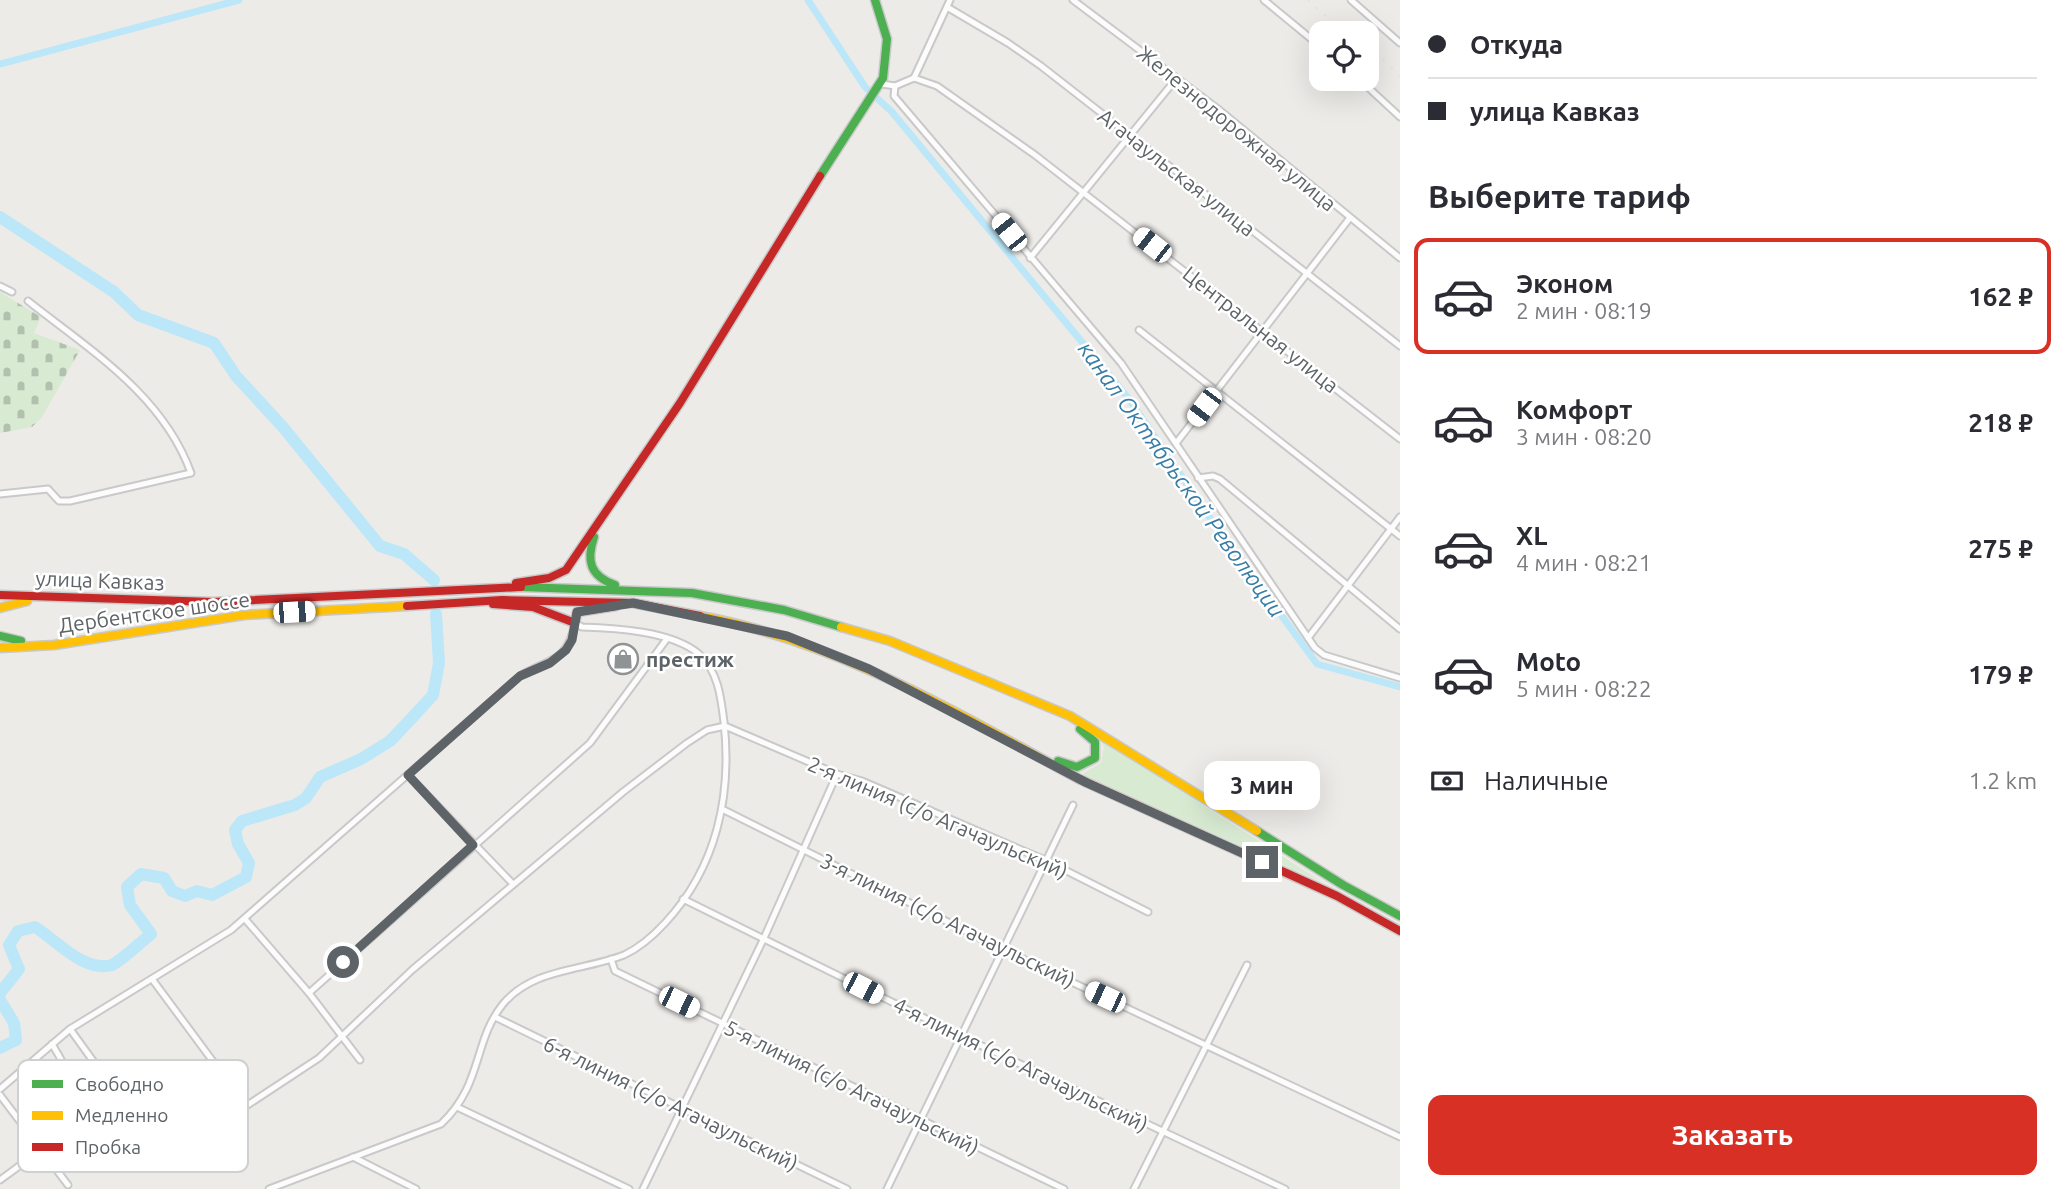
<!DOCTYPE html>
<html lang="ru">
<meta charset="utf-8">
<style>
:root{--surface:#fff;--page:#f7f7f7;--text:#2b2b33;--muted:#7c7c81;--line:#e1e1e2;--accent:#d93025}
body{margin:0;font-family:Ubuntu,sans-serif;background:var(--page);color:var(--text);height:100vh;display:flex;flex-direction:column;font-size:26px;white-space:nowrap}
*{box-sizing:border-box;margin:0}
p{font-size:23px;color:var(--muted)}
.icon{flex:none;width:38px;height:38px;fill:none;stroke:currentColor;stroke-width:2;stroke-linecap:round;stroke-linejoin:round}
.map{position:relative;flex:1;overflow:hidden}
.drawer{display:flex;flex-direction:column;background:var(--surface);width:665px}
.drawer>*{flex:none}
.banner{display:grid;align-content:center;height:154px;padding:0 28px;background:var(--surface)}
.controls{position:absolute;left:1309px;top:21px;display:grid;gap:14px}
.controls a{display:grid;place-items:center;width:70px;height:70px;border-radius:14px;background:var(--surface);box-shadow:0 7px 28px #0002;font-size:35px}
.end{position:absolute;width:32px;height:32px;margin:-16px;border:9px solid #5d6367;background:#fff;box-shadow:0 0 0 4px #fff}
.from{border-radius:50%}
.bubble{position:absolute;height:49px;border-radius:14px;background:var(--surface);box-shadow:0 7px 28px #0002;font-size:23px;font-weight:700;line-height:49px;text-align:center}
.car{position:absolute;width:21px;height:42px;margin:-21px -10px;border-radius:9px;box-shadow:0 0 5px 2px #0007;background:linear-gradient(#fff 24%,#345 0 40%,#fff 0 76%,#345 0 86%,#fff 0)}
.banner b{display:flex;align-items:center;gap:24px;height:66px;font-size:26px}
.banner b+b{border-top:2px solid var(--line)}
.banner i{width:18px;height:18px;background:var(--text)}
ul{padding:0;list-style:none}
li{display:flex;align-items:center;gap:21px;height:116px;margin:0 14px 10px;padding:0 14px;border:4px solid transparent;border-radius:14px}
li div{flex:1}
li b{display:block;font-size:26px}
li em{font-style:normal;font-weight:700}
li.on{border-color:var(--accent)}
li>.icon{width:63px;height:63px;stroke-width:1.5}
h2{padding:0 28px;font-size:32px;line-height:84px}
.pay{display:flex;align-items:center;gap:18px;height:77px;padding:0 28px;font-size:26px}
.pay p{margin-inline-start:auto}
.button{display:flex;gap:14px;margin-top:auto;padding:14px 28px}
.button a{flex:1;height:80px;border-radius:14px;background:var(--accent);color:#fff;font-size:28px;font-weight:700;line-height:80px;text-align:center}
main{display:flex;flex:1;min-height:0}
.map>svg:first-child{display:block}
.green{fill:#d8ead2}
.cemetery{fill:url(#cemetery-stones)}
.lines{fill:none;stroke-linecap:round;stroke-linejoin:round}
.canal{stroke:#bbe7f8;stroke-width:7}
.river{stroke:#bbe7f8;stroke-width:12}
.street-casing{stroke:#c9c9c9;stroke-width:9}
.fast-casing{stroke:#c8c9c9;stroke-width:11}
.slow-casing{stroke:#c8c9c9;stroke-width:11}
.jam-casing{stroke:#c8c9c9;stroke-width:11}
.street{stroke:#fcfcfc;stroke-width:5}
.fast{stroke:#4caf50;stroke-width:8}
.slow{stroke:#ffc107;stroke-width:8}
.jam{stroke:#c62828;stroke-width:8}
.rail{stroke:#e3e2e3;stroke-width:2;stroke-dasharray:2 9;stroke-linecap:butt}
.route{stroke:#5d6367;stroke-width:9}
.labels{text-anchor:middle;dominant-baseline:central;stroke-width:5;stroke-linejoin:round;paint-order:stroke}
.street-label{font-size:21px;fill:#5d6367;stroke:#fff}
.poi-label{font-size:21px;font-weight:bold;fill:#5d6367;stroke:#fff;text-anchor:start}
.water-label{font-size:23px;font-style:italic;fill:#377da6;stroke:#fff}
.key{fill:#fff;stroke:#ced0d1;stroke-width:2}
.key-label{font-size:19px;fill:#5d6367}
</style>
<main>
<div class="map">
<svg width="1400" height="1189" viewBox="0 0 1400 1189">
<defs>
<pattern id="cemetery-stones" width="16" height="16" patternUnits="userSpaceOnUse" patternTransform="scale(1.75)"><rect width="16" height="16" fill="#d8ead2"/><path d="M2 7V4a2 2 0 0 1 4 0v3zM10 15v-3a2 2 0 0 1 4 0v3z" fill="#b2c1ae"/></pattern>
</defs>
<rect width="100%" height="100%" fill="#edebe8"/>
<!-- green -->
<path class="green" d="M1100,738l222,144 -241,-107 20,-12 3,-16z"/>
<!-- cemetery -->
<path class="cemetery" d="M0,292l41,25 -7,16 46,17 -38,67 -10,10 -32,6z"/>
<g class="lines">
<!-- canal -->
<g class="canal">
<path d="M808,0l57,87 27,25 237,287 81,119 107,146 83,23"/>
<path d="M0,64l239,-64"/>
</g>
<!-- river -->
<g class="river">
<path d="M0,217l114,75 24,23 76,28 22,33 46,50 98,120 24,8 30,26"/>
<path d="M0,993l19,-24 -10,-24 9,-14 17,-4c21,13 49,46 77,38 9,-4 30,-24 39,-31l-21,-29 -3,-18 14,-13 23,4 8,13 13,5 12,-5 15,4 34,-18 3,-14 -11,-19 -3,-14 7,-9 53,-16 11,-7 14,-21 41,-18 29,-18 19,-20 24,-26 6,-32 -3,-49"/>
<path d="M0,1000l14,23 2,17 -16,8"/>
</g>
<!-- street casing -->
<g class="street-casing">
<g id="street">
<path d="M1073,0l145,109 182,149"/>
<path d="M1264,0l57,47"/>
<path d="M1351,0l49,43"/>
<path d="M947,7l61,36 33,23 359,280"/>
<path d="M914,78l23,8 98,69 365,284"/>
<path d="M914,78l36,-78"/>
<path d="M1359,79l41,38"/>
<path d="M882,84l13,2 19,-8"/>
<path d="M895,86l-1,10 227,267 194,285 9,7 76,23"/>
<path d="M1030,258l146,-179"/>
<path d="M0,286l12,6"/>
<path d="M1139,330l261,206"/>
<path d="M1177,442l172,-223"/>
<path d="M1198,478l15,-2 7,3 180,150"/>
<path d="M0,494l48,-5 11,12h11l121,-28c-28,-78 -101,-123 -163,-172"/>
<path d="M1308,638l92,-121"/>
<path d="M408,775l105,109"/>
<path d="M724,810l280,140 396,187"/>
<path d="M683,899l280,138 322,152"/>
<path d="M245,919l64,74 51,67"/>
<path d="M611,959l4,12 449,218"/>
<path d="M152,979l94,127 73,-48 93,-88 211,-178 64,-49 20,-13 18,-4 112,48 25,7 185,80 101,51"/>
<path d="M309,993l281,-250 76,-103"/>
<path d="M495,1017l352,172"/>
<path d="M70,1029l65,90 3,3 22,-14"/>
<path d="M0,1089l70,-60 161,-99 289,-254c30,-18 47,-13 55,-53l7,4c33,1 90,4 117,27 19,17 22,43 25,68 8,73 -7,145 -59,201 -11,12 -26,25 -41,32 -41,16 -91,13 -121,49 -30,37 -20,81 -62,120l-172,65"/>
<path d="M0,1095l68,90"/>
<path d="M459,1108l170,81"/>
<path d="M353,1157l63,32"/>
<path d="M0,1180c26,-18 82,-61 72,-97 -4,-13 -13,-27 -20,-39"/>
<path d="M643,1189l121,-251 73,-164"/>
<path d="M887,1189l186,-384"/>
<path d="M1134,1189l113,-224"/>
</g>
</g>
<!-- fast casing -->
<g class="fast-casing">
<g id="fast">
<path d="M820,176l63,-98 4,-39 -12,-39"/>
<path d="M594,537c-8,24 -4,39 21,48"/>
<path d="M521,587l171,6 92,17 57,17"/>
<path d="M0,636l21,5"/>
<path d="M1058,761l19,6 18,-9v-16l-15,-13"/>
<path d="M1257,831l86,54 57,31"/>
</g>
</g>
<!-- slow casing -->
<g class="slow-casing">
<g id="slow">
<path d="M0,608l27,-7"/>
<path d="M700,616c140,26 255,96 379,163"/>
<path d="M841,627l49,14 180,75 187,115"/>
<path d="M0,648l54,-3 190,-30 163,-9"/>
</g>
</g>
<!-- jam casing -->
<g class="jam-casing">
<g id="jam">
<path d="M516,583l33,-5 17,-8 114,-167 140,-227"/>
<path d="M0,595l213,7 308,-15"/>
<path d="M493,604l40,3 42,16 2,-11 39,-6"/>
<path d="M407,606l95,-6 131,3 67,13"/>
<path d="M1079,779l258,117 63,35"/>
</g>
</g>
<!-- street -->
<use href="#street" class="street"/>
<!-- fast -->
<use href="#fast" class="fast"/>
<!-- slow -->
<use href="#slow" class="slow"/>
<!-- jam -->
<use href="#jam" class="jam"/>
<!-- rail -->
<g class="rail">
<path d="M1308,0l36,33"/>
<path d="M1367,45l33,31"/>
</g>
</g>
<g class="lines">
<!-- route -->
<path class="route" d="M343,962l130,-117 -65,-70 112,-99 30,-13 16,-13 6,-10 5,-28 56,-9 154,33 82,33 218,114 175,79"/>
</g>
<!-- icons -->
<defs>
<g id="shop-ring" transform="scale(1.575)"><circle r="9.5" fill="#fff" stroke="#8f9394" stroke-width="1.5"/><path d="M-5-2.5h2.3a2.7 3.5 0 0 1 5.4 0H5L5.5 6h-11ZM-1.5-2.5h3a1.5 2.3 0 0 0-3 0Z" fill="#8f9394"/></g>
</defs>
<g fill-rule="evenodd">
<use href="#shop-ring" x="623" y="659"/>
</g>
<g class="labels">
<!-- street labels -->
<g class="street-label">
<text transform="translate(1237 128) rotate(39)">Железнодорожная улица</text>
<text transform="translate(1177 172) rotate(38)">Агачаульская улица</text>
<text transform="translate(1261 329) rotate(38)">Центральная улица</text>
<text transform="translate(100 580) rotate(2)">улица Кавказ</text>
<text transform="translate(154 612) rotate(-8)">Дербентское шоссе</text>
<text transform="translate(938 817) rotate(23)">2-я линия (с/о Агачаульский)</text>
<text transform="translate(948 920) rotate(26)">3-я линия (с/о Агачаульский)</text>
<text transform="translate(1021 1064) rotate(26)">4-я линия (с/о Агачаульский)</text>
<text transform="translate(852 1087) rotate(26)">5-я линия (с/о Агачаульский)</text>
<text transform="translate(671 1103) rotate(26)">6-я линия (с/о Агачаульский)</text>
</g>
<!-- poi labels -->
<g class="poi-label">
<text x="646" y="659">престиж</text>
</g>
<!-- water labels -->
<g class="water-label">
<text transform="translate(1182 479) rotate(54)">канал Октябрьской Революции</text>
</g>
</g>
<!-- legend -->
<rect x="18" y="1060" width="230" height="112" rx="10" class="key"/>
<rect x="32" y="1080" width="31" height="8" fill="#4caf50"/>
<rect x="32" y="1111" width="31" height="9" fill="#ffc107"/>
<rect x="32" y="1143" width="31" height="8" fill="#c62828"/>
<g class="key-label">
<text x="75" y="1091">Свободно</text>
<text x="75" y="1122">Медленно</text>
<text x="75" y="1154">Пробка</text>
</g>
</svg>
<div class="controls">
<a><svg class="icon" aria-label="locate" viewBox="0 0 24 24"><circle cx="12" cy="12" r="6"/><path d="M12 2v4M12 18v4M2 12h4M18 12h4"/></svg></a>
</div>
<i class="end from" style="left:343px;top:962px"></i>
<i class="end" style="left:1262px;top:862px"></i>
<div class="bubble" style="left:1204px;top:761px;width:116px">3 мин</div>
<i class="car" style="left:1009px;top:232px;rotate:321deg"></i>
<i class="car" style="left:1152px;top:245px;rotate:308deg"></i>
<i class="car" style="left:1204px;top:407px;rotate:217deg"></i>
<i class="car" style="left:294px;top:612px;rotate:87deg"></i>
<i class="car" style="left:863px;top:988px;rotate:117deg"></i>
<i class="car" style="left:1105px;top:997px;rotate:295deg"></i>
<i class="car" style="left:679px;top:1002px;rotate:116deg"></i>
</div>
<section class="drawer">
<div class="banner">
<b><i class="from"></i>Откуда</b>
<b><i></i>улица Кавказ</b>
</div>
<h2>Выберите тариф</h2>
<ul>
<li class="on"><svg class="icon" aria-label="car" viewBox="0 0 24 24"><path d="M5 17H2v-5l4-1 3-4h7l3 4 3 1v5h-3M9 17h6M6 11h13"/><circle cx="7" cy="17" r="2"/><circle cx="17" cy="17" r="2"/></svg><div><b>Эконом</b><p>2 мин · 08:19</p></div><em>162 ₽</em></li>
<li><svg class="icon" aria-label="car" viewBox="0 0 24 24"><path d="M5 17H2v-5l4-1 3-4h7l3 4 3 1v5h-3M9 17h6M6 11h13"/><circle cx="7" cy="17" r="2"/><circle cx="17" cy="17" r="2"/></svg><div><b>Комфорт</b><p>3 мин · 08:20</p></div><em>218 ₽</em></li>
<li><svg class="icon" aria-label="car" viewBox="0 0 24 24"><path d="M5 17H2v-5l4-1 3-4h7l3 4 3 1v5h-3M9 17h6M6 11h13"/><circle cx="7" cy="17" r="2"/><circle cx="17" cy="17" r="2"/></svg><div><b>XL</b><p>4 мин · 08:21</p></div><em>275 ₽</em></li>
<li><svg class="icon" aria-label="car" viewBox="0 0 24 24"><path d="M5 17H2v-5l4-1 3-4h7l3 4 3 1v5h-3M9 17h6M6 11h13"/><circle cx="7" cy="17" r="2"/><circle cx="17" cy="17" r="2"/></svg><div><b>Moto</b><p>5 мин · 08:22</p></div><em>179 ₽</em></li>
</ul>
<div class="pay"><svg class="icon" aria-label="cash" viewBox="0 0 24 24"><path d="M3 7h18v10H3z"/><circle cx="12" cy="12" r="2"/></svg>Наличные<p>1.2 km</p></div>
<div class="button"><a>Заказать</a></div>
</section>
</main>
